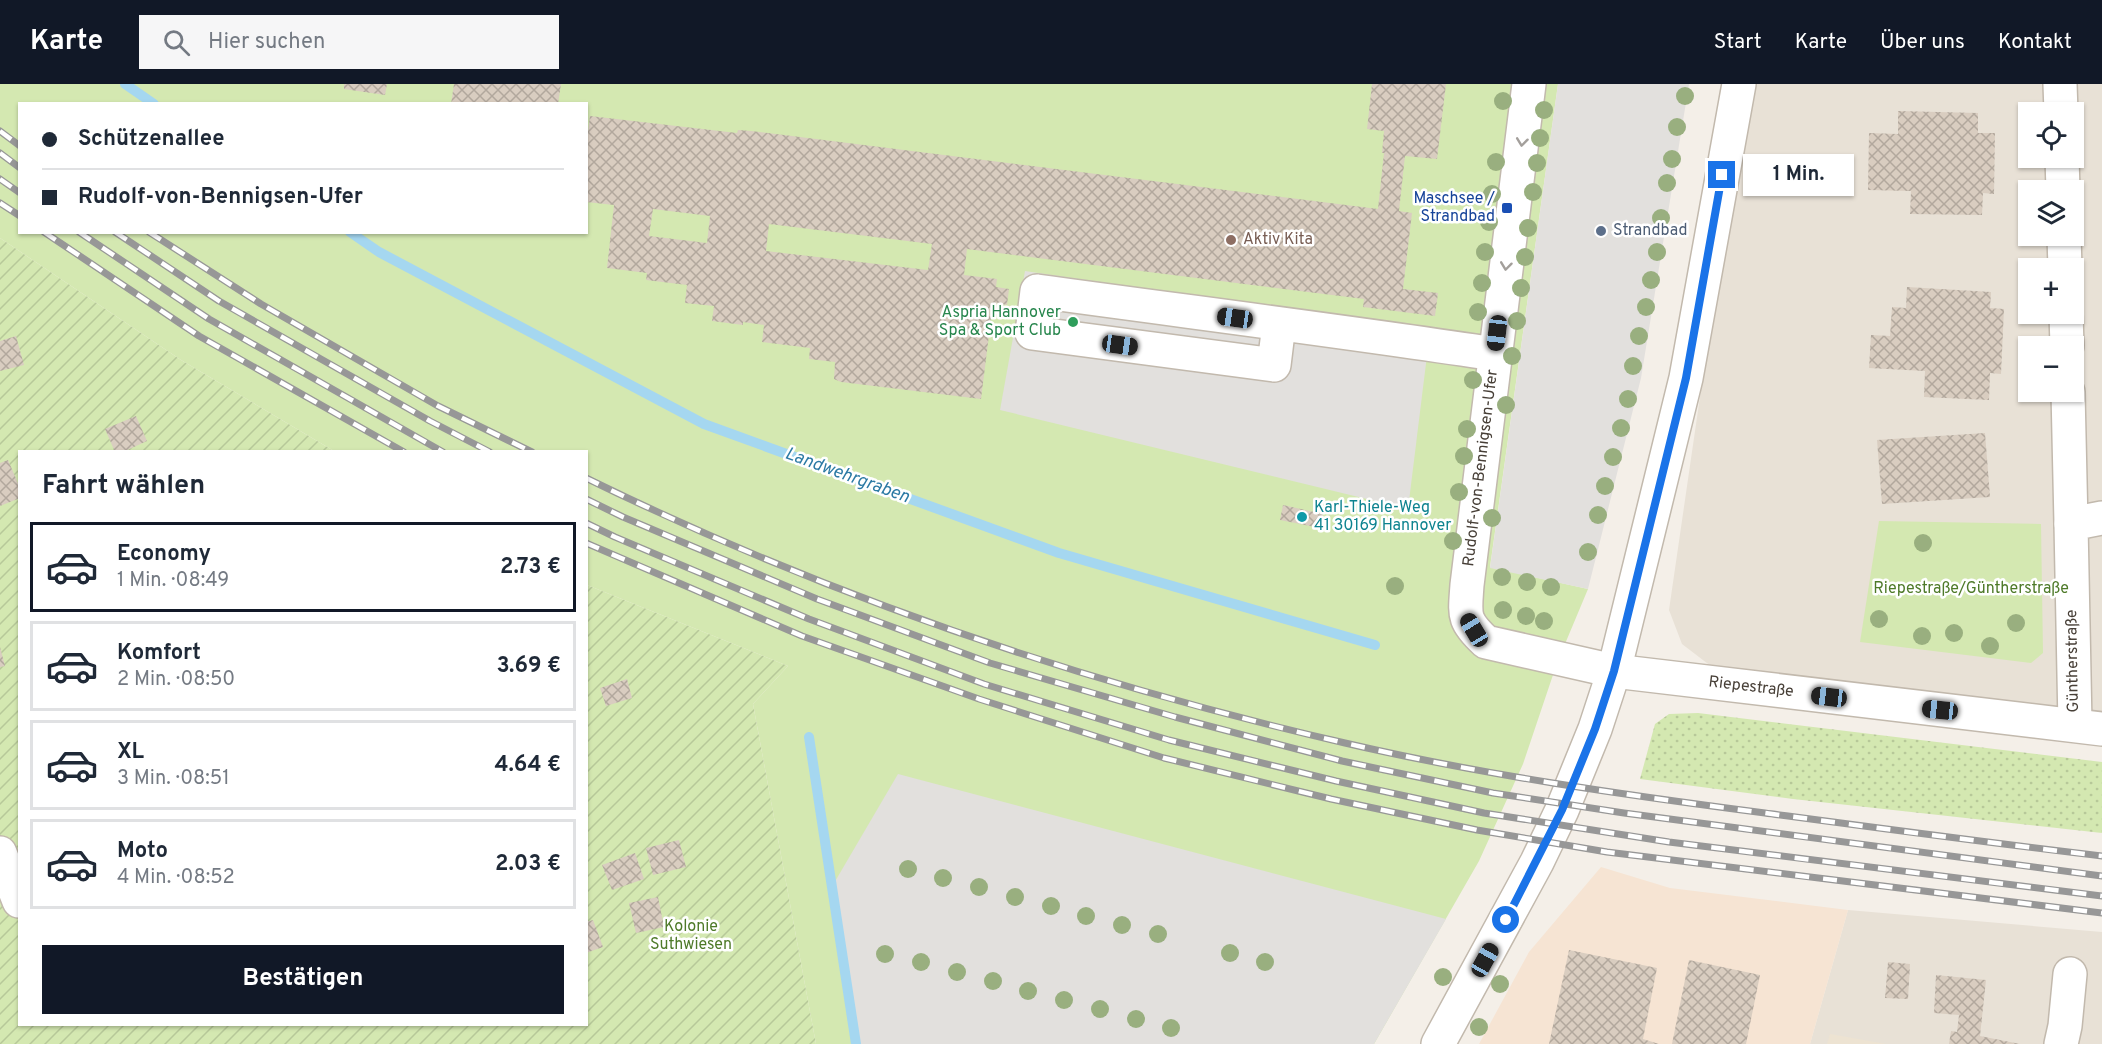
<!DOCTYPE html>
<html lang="de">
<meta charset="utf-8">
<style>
:root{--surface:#fff;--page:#f6f6f7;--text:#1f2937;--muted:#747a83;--line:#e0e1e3;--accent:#111827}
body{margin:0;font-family:Overpass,sans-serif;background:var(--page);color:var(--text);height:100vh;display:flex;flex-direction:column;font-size:22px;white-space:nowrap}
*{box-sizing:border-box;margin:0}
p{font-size:20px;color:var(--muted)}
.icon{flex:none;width:33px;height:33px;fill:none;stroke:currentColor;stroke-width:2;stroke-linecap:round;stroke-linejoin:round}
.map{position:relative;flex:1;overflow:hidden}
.details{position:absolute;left:18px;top:366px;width:570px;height:576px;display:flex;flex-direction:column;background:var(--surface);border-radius:0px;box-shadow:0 2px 4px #0004}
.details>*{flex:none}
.top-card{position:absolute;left:18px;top:18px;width:570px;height:132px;border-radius:0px;box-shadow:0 2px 4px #0004;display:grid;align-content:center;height:132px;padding:0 24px;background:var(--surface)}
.controls{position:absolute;left:2018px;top:18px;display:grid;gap:12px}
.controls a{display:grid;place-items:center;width:66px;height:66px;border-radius:0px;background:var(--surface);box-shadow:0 2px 4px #0004;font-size:30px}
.end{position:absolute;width:27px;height:27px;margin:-14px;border:8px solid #1a73e8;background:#fff;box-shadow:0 0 0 3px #fff}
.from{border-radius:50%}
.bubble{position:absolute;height:42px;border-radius:0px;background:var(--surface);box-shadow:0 2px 4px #0004;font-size:20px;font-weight:700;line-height:42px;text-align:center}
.car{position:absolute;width:18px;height:36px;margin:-18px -9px;border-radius:8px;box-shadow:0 0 4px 2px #0007;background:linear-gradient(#222 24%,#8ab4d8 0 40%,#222 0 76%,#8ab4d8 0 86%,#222 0)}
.top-card b{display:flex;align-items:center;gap:21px;height:57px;font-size:22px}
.top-card b+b{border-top:2px solid var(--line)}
.top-card i{width:15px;height:15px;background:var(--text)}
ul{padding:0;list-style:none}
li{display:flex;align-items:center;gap:18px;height:90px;margin:0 12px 9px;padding:0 12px;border:3px solid var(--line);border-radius:0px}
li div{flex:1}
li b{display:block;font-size:22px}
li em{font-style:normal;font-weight:700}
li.current{border-color:var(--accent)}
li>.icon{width:54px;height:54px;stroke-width:1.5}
h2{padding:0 24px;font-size:27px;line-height:72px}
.action{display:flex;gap:12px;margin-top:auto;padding:12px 24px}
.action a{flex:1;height:69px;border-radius:0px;background:var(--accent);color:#fff;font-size:24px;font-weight:700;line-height:69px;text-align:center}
header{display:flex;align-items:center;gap:36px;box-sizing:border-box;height:84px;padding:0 30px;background:var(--accent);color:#fff}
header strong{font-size:28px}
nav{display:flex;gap:33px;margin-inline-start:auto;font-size:21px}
.search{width:420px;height:54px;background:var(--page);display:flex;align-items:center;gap:15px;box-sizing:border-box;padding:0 21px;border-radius:0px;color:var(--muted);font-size:22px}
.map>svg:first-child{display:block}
.residential{fill:#e8e1d6;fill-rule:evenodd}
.commercial{fill:#f6e4d3}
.education{fill:#ede3d2}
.grass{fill:url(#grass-dots)}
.park{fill:#d4e8b1;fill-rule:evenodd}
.garden{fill:url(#garden-furrows)}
.parking{fill:#e2e0dd}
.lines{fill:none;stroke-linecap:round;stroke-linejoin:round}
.stream{stroke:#a5d7f0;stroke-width:10}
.building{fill:url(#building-cross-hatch);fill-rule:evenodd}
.minor-casing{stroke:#c2b9ad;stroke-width:36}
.minor{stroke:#fff;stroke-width:33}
.rail-casing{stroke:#979797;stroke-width:7}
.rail{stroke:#fff;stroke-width:4.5;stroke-dasharray:14;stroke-linecap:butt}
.tree{fill:#99af7f}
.oneway{stroke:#a39f9b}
.route{stroke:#1a73e8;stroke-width:8}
.transit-dot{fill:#1a4fb4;stroke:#fff;stroke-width:2}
.service-dot{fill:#5c6f8a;stroke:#fff;stroke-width:2}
.education-dot{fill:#8d6e63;stroke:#fff;stroke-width:2}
.leisure-dot{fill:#2e9e5b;stroke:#fff;stroke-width:2}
.culture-dot{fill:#0f9aa8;stroke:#fff;stroke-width:2}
.labels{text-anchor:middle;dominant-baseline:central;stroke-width:5;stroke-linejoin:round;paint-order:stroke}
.transit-label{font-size:16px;fill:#164399;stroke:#fff;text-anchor:end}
.service-label{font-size:16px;fill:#4e5e75;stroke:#fff;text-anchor:start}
.education-label{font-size:16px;fill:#785e54;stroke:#fff;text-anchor:start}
.leisure-label{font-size:16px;fill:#27864d;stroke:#fff;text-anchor:end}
.street-label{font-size:16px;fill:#473f37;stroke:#fff}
.culture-label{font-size:16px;fill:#0d838f;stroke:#fff;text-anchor:start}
.park-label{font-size:16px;fill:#4e7a29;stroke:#fff}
.water-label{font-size:18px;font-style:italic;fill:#2c7aa4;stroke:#fff}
</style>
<header>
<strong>Karte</strong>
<div class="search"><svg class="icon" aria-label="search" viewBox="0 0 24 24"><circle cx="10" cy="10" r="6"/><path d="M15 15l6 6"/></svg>Hier suchen</div>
<nav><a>Start</a><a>Karte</a><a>Über uns</a><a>Kontakt</a></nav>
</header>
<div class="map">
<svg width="2102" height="960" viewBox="0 0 2102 960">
<defs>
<pattern id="grass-dots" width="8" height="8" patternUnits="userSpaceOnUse" patternTransform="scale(1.5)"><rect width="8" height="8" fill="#d4e8b1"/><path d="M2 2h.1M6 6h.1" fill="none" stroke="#b7c899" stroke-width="1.8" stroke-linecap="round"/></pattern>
<pattern id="garden-furrows" width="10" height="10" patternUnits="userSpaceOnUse" patternTransform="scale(1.5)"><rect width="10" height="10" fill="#d4e8b1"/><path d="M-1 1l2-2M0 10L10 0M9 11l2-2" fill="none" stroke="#b7c899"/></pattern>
<pattern id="building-cross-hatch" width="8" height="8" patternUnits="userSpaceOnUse" patternTransform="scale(1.5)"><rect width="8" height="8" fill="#d9cdc0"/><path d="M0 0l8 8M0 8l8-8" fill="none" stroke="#b2a89d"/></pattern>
</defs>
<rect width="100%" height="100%" fill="#f4efe8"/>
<!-- residential -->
<g class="residential">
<path d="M1756,0h346v635l-386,-49 -34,-26 -13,-34 33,-227zM2028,28h45v46h-45zM2028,106h45v46h-45zM2028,184h45v46h-45zM2028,262h45v46h-45z"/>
<path d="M1848,826l254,22v112h-292z"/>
</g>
<!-- commercial -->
<path class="commercial" d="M1601,783l69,21 178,22 -38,134h-331l50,-92z"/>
<!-- education -->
<path class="education" d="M1830,950l56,10h-59z"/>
<!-- grass -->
<path class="grass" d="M1698,629l404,49v71l-309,-34 -153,-20 15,-55 14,-10z"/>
<!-- park -->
<g class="park">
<path d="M0,0h1558l-68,483 98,22 -31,74 -34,101 -44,97 -105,183h-558l-63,-340 35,-38 -201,-81 -1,-133 -252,-1 -153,-91 -181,-122zM20,20h566v128h-566z"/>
<path d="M1879,437l162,3 2,129 -12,10 -171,-21z"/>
</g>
<!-- garden -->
<path class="garden" d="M0,154l181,122 153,91 -314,1v572h566l1,-439 201,81 -35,38 63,340h-816z"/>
<!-- parking -->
<g class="parking">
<path d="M1558,0h131l-48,294 -53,211 -98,-21z"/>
<path d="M1025,187l405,60 -22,178 -408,-99z"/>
<path d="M898,690l548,145 -72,125h-514l-30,-154z"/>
</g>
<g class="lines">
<!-- stream -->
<g class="stream">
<path d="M125,0l29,20"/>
<path d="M350,148l29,20 325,172 355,129 316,92"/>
<path d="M809,653l47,307"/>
</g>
</g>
<!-- building -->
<g class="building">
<path d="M344,0h43l-2,11 -41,-6z"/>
<path d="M454,0h107l-3,20h-107z"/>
<path d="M1372,0h74l-9,75 -32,-3 -6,55 13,2 -9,76 35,4 -3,23 -72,-9 1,-8 -397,-50 -3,26 33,4 -1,8 13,2 -2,16 -14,-2 -12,96 -140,-17 -7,-3 1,-17 -26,-3 1,-11 -48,-6 2,-17 -21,-3v3l-31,-4 2,-15 -29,-3 2,-18 -41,-5 1,-7 -40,-5 7,-63 -28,-3v-72l2,1 2,-15 147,17 1,-3 13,1 627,78 6,-56h-2l2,-22 -17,-2zM653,125l57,7 -3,27 -58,-7zM769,140l163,20 -4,26 -162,-19z"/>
<path d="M1898,27l80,2v20h17l-1,61 -11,-1 -1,22 -72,-1 1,-23 -43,-1 1,-57 29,1z"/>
<path d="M1907,203l84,5 -1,16 14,1 -3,65 -11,-1 -1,27 -65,-3 1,-26 -56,-3 2,-33 19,1 2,-29 14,1z"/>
<path d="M16,252l8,29 -24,6v-30z"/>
<path d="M136,332l11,25 -24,11h-8l-10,-23z"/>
<path d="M1985,349l5,64 -108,7 -5,-64z"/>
<path d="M8,376l12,28v10l-20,8v-43z"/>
<path d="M1283,421l40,9 -3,14 -40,-8z"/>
<path d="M0,563l5,19 -5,1z"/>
<path d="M627,595l5,19 -26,8 -6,-18z"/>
<path d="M679,756l7,27 -33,8 -7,-27z"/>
<path d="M635,769l9,26 -32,11 -10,-25z"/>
<path d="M658,813l6,30 -28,6 -7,-30z"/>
<path d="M593,836l10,27 -17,6v-31z"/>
<path d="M1569,866l88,18 -14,71 16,5h-110z"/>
<path d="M1689,876l71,15 -14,69h-74z"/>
<path d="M1888,878l22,2 -2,35 -23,-1z"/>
<path d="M1936,891l50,5 -6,56 40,8h-71l2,-13 6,1 2,-17 -25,-2z"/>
</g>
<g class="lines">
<!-- minor casing -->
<g class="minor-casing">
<g id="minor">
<path id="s1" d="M1529,0l-62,501c-2,30 -5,35 19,57l128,29 488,58"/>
<path d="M2060,0l1,28"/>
<path d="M2062,74l1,32"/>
<path d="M2064,152l1,32"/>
<path d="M2066,230l1,32"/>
<path d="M1279,240l-5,41 -242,-32 5,-42c153,21 306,40 458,63"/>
<path d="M2068,308l3,132"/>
<path d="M2075,641l-4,-201 31,-6"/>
<path d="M0,769l19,48"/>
<path d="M1438,960l99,-182 25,-52 33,-81 19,-58 72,-293 53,-294"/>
<path d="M2061,960l4,-18 5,-52"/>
</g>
</g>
<!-- minor -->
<use href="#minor" class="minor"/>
<!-- rail casing -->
<g class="rail-casing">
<g id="rail">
<path d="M0,47l20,15"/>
<path d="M0,69l20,15"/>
<path d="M0,95l20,14"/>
<path d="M0,119l20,13"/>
<path d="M44,148l155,104 205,116"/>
<path d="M79,148l130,87 234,133"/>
<path d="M115,148l104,69 211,120 60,31"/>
<path d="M149,148l112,72 177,102 94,46"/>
<path d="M586,394c241,118 498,205 759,265 138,32 280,52 420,70 113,15 225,30 337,43"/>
<path d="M586,415l37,18 194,82 173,64 185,54 167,44 151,32 131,20 478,63"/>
<path d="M586,439l29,14 194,82 175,65 185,56 167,41 148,32 185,29 433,54"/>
<path d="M586,459l216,93 177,63 185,59 167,41 146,31 130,22 495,61"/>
</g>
</g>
<!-- rail -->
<use href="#rail" class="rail"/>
</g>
<!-- trees -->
<g class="tree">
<circle cx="1685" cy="12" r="9"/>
<circle cx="1503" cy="17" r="9"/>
<circle cx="1544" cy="26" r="9"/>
<circle cx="1677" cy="43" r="9"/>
<circle cx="1540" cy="54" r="9"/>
<circle cx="1672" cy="75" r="9"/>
<circle cx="1496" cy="78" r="9"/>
<circle cx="1537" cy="79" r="9"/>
<circle cx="1667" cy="99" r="9"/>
<circle cx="1533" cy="108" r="9"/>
<circle cx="1492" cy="110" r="9"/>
<circle cx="1661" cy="134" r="9"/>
<circle cx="1489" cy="138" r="9"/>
<circle cx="1528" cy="144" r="9"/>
<circle cx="1485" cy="168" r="9"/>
<circle cx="1657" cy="168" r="9"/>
<circle cx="1525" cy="173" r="9"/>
<circle cx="1651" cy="196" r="9"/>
<circle cx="1482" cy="199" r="9"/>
<circle cx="1521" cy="204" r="9"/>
<circle cx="1646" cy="223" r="9"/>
<circle cx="1478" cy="228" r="9"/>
<circle cx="1517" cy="237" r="9"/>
<circle cx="1639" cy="252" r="9"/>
<circle cx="1512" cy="272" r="9"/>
<circle cx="1633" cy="282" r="9"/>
<circle cx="1473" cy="296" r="9"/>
<circle cx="1628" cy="315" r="9"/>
<circle cx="1506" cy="321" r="9"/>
<circle cx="1621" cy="344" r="9"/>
<circle cx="1467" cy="345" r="9"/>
<circle cx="1464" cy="372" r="9"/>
<circle cx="1613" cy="373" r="9"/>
<circle cx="1605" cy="402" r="9"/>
<circle cx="1459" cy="408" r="9"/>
<circle cx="1598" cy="431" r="9"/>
<circle cx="1492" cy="434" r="9"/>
<circle cx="1453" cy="457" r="9"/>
<circle cx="1923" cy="459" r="9"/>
<circle cx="1588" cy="468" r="9"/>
<circle cx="1502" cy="493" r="9"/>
<circle cx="1527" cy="498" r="9"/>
<circle cx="1395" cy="502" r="9"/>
<circle cx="1551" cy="503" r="9"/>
<circle cx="1503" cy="526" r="9"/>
<circle cx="1526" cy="532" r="9"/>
<circle cx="1879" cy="535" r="9"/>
<circle cx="1544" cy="537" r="9"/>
<circle cx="2016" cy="539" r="9"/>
<circle cx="1954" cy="549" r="9"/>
<circle cx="1922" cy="552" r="9"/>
<circle cx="1990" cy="562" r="9"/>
<circle cx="908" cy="785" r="9"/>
<circle cx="943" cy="794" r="9"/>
<circle cx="979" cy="803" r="9"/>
<circle cx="1015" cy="813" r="9"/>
<circle cx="1051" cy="822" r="9"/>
<circle cx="1086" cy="832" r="9"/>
<circle cx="1122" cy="841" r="9"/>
<circle cx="1158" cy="850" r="9"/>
<circle cx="1230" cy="869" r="9"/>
<circle cx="885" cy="870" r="9"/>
<circle cx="921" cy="878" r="9"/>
<circle cx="1265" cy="878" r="9"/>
<circle cx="957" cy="888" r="9"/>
<circle cx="1443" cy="893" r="9"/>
<circle cx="993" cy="897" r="9"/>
<circle cx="1500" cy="900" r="9"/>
<circle cx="1028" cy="907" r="9"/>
<circle cx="1064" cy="916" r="9"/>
<circle cx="1100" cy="925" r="9"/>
<circle cx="1136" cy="935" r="9"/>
<circle cx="1479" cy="943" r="9"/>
<circle cx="1171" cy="944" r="9"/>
</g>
<!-- one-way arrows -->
<defs><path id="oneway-chevron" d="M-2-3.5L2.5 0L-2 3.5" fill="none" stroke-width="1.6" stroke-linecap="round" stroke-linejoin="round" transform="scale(1.5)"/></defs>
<g class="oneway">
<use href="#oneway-chevron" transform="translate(1522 58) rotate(97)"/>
<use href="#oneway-chevron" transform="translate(1506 182) rotate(97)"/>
</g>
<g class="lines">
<!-- route -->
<path class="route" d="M1506,836l56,-110 33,-81 19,-58 72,-293 36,-203"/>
</g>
<!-- markers -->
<rect class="transit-dot" x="1501" y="118" width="12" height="12" rx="3"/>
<circle class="service-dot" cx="1601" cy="147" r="6"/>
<circle class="education-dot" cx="1231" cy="156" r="6"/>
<circle class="leisure-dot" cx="1073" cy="238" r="6"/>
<circle class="culture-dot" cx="1302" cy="433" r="6"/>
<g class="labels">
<!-- transit labels -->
<g class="transit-label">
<text x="1495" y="115">Maschsee /<tspan x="1495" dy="18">Strandbad</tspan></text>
</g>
<!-- service labels -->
<g class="service-label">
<text x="1613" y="147">Strandbad</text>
</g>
<!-- education labels -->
<g class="education-label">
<text x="1243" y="156">Aktiv Kita</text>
</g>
<!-- leisure labels -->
<g class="leisure-label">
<text x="1061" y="229">Aspria Hannover<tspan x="1061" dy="18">Spa &amp; Sport Club</tspan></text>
</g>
<!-- street labels -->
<g class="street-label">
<text transform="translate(1481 384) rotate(-83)">Rudolf-von-Bennigsen-Ufer</text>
<text transform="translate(2073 577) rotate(-91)">Güntherstraße</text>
<text stroke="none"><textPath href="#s1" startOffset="838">Riepestraße</textPath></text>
</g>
<!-- culture labels -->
<g class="culture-label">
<text x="1314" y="424">Karl-Thiele-Weg<tspan x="1314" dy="18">41 30169 Hannover</tspan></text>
</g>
<!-- park labels -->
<g class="park-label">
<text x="1971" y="505">Riepestraße/Güntherstraße</text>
<text x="691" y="843">Kolonie<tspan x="691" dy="18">Suthwiesen</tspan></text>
</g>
<!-- water labels -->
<g class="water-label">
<text transform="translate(847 392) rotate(20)">Landwehrgraben</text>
</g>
</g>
</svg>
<div class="controls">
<a><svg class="icon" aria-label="locate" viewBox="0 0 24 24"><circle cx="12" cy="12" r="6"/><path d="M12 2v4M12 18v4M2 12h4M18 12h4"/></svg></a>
<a><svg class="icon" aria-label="layers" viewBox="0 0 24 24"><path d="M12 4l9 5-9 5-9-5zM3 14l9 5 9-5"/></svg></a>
<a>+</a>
<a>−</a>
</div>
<i class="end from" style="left:1506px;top:836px"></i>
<i class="end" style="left:1722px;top:91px"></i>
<div class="bubble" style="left:1743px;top:70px;width:111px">1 Min.</div>
<i class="car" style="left:1235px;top:234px;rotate:278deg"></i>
<i class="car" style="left:1497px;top:249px;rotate:187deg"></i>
<i class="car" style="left:1120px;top:261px;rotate:98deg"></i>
<i class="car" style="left:1474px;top:546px;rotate:329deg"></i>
<i class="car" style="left:1829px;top:613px;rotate:277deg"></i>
<i class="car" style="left:1940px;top:626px;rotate:276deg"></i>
<i class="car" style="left:1485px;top:876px;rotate:29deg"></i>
<div class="top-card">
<b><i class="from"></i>Schützenallee</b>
<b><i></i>Rudolf-von-Bennigsen-Ufer</b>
</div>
<section class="details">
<h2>Fahrt wählen</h2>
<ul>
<li class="current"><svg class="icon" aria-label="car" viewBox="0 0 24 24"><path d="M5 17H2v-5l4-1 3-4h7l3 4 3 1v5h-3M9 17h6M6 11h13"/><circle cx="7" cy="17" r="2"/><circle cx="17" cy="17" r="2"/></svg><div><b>Economy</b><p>1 Min. · 08:49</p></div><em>2.73 €</em></li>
<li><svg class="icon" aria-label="car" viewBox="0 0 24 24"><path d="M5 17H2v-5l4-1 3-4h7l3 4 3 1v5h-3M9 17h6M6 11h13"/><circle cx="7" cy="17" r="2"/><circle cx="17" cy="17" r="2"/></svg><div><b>Komfort</b><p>2 Min. · 08:50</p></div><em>3.69 €</em></li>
<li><svg class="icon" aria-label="car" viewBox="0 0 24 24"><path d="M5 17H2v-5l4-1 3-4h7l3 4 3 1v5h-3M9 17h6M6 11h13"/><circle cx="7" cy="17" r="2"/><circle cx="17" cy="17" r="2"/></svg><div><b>XL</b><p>3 Min. · 08:51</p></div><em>4.64 €</em></li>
<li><svg class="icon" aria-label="car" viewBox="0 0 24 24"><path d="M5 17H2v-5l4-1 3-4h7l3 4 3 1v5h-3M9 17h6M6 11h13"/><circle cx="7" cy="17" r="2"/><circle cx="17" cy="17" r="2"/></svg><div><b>Moto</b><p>4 Min. · 08:52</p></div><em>2.03 €</em></li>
</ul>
<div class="action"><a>Bestätigen</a></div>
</section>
</div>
